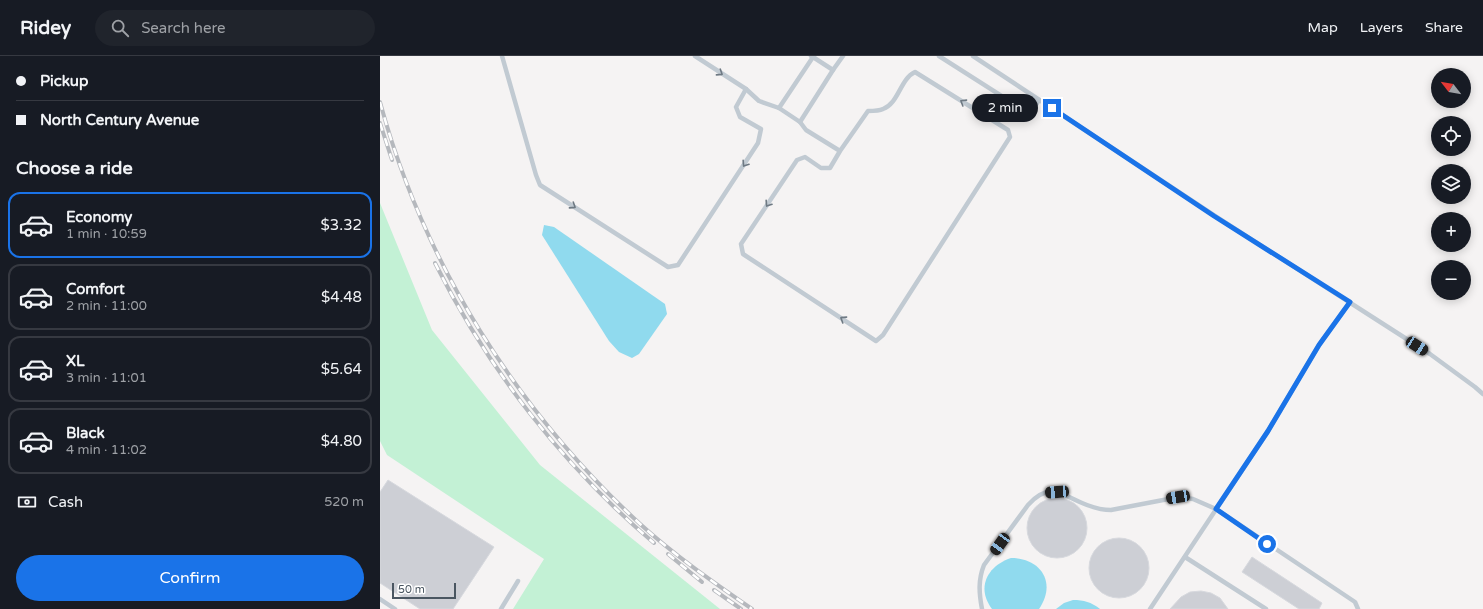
<!DOCTYPE html>
<meta charset="utf-8">
<style>
:root{--surface:#171b24;--page:#20242c;--text:#f1f3f6;--muted:#9ea1a6;--line:#363941;--accent:#1a73e8}
body{margin:0;font-family:"Varela Round",sans-serif;background:var(--page);color:var(--text);height:100vh;display:flex;flex-direction:column;font-size:15px;white-space:nowrap}
*{box-sizing:border-box;margin:0}
p{font-size:13px;color:var(--muted)}
.icon{flex:none;width:22px;height:22px;fill:none;stroke:currentColor;stroke-width:2;stroke-linecap:round;stroke-linejoin:round}
.map{position:relative;flex:1;overflow:hidden}
.panel{display:flex;flex-direction:column;background:var(--surface);width:380px}
.panel>*{flex:none}
.banner{display:grid;align-content:center;height:88px;padding:0 16px;background:var(--surface)}
.needle{width:26px;rotate:301deg}
.fabs{position:absolute;left:1051px;top:12px;display:grid;gap:8px}
.fabs a{display:grid;place-items:center;width:40px;height:40px;border-radius:50%;background:var(--surface);box-shadow:0 2px 10px #0003;font-size:20px}
.scale{position:absolute;left:12px;bottom:10px;width:64px;box-sizing:border-box;padding-left:4px;border:2px solid #4a5661;border-top:0;font-size:11px;line-height:14px;white-space:nowrap;color:#4a5661;-webkit-text-stroke:3px #fff;paint-order:stroke}
.end{position:absolute;width:18px;height:18px;margin:-9px;border:5px solid #1a73e8;background:#fff;box-shadow:0 0 0 2px #fff}
.from{border-radius:50%}
.bubble{position:absolute;height:28px;border-radius:14px;background:var(--surface);box-shadow:0 2px 10px #0003;font-size:13px;font-weight:600;line-height:28px;text-align:center}
.car{position:absolute;width:12px;height:24px;margin:-12px -6px;border-radius:5px;box-shadow:0 0 3px 1px #0007;background:linear-gradient(#222 24%,#8ab4d8 0 40%,#222 0 76%,#8ab4d8 0 86%,#222 0)}
.banner b{display:flex;align-items:center;gap:14px;height:38px;font-size:15px}
.banner b+b{border-top:1px solid var(--line)}
.banner i{width:10px;height:10px;background:var(--text)}
ul{padding:0;list-style:none}
li{display:flex;align-items:center;gap:12px;height:66px;margin:0 8px 6px;padding:0 8px;border:2px solid var(--line);border-radius:12px}
li div{flex:1}
li b{display:block;font-size:15px}
li em{font-style:normal;font-weight:600}
li.selected{border-color:var(--accent)}
li>.icon{width:36px;height:36px;stroke-width:1.5}
h2{padding:0 16px;font-size:18px;line-height:48px}
.pay{display:flex;align-items:center;gap:10px;height:44px;padding:0 16px;font-size:15px}
.pay p{margin-inline-start:auto}
.cta{display:flex;gap:8px;margin-top:auto;padding:8px 16px}
.cta a{flex:1;height:46px;border-radius:24px;background:var(--accent);color:#fff;font-size:16px;font-weight:600;line-height:46px;text-align:center}
header{display:flex;align-items:center;gap:24px;box-sizing:border-box;height:56px;padding:0 20px;background:var(--surface);border-bottom:1px solid var(--line)}
header strong{font-size:19px}
nav{display:flex;gap:22px;margin-inline-start:auto;font-size:14px}
.search{width:280px;height:36px;background:var(--page);display:flex;align-items:center;gap:10px;box-sizing:border-box;padding:0 14px;border-radius:22px;color:var(--muted);font-size:15px}
main{display:flex;flex:1;min-height:0}
.map>svg:first-child{display:block}
.green{fill:#c3f1d5}
.water{fill:#90daee}
.building{fill:#cdcfd5;stroke:#d7d9de}
.lines{fill:none;stroke-linecap:round;stroke-linejoin:round}
.lane{stroke:#c1cad2;stroke-width:4.5}
.rail-casing{stroke:#b5b8bd;stroke-width:4}
.rail{stroke:#fff;stroke-width:2.5;stroke-dasharray:8;stroke-linecap:butt}
.oneway{stroke:#6e7983}
.route{stroke:#1a73e8;stroke-width:5}
</style>
<header>
<strong>Ridey</strong>
<div class="search"><svg class="icon" aria-label="search" viewBox="0 0 24 24"><circle cx="10" cy="10" r="6"/><path d="M15 15l6 6"/></svg>Search here</div>
<nav><a>Map</a><a>Layers</a><a>Share</a></nav>
</header>
<main>
<section class="panel">
<div class="banner">
<b><i class="from"></i>Pickup</b>
<b><i></i>North Century Avenue</b>
</div>
<h2>Choose a ride</h2>
<ul>
<li class="selected"><svg class="icon" aria-label="car" viewBox="0 0 24 24"><path d="M5 17H2v-5l4-1 3-4h7l3 4 3 1v5h-3M9 17h6M6 11h13"/><circle cx="7" cy="17" r="2"/><circle cx="17" cy="17" r="2"/></svg><div><b>Economy</b><p>1 min · 10:59</p></div><em>$3.32</em></li>
<li><svg class="icon" aria-label="car" viewBox="0 0 24 24"><path d="M5 17H2v-5l4-1 3-4h7l3 4 3 1v5h-3M9 17h6M6 11h13"/><circle cx="7" cy="17" r="2"/><circle cx="17" cy="17" r="2"/></svg><div><b>Comfort</b><p>2 min · 11:00</p></div><em>$4.48</em></li>
<li><svg class="icon" aria-label="car" viewBox="0 0 24 24"><path d="M5 17H2v-5l4-1 3-4h7l3 4 3 1v5h-3M9 17h6M6 11h13"/><circle cx="7" cy="17" r="2"/><circle cx="17" cy="17" r="2"/></svg><div><b>XL</b><p>3 min · 11:01</p></div><em>$5.64</em></li>
<li><svg class="icon" aria-label="car" viewBox="0 0 24 24"><path d="M5 17H2v-5l4-1 3-4h7l3 4 3 1v5h-3M9 17h6M6 11h13"/><circle cx="7" cy="17" r="2"/><circle cx="17" cy="17" r="2"/></svg><div><b>Black</b><p>4 min · 11:02</p></div><em>$4.80</em></li>
</ul>
<div class="pay"><svg class="icon" aria-label="cash" viewBox="0 0 24 24"><path d="M3 7h18v10H3z"/><circle cx="12" cy="12" r="2"/></svg>Cash<p>520 m</p></div>
<div class="cta"><a>Confirm</a></div>
</section>
<div class="map">
<svg width="1103" height="553" viewBox="0 0 1103 553">
<rect width="100%" height="100%" fill="#f5f3f3"/>
<!-- green -->
<path class="green" d="M0,147l52,127 108,135 180,144h-207l31,-50 -157,-104 -7,-14z"/>
<!-- water -->
<g class="water">
<path d="M164,169l10,2 111,77 2,10 -28,40 -7,4 -13,-6 -10,-11 -67,-106z"/>
<path d="M631,502c30,0 46,25 28,51h-47c-16,-21 -5,-43 19,-51z"/>
<path d="M693,544c11,0 18,2 27,9h-44l8,-6z"/>
</g>
<!-- building -->
<g class="building">
<path d="M8,424l106,67 -41,62h-33l-40,-26v-91z"/>
<circle cx="677" cy="472" r="30"/>
<circle cx="739" cy="512" r="30"/>
<path d="M872,501l70,46 -3,6h-20l-57,-37z"/>
<path d="M821,535l10,2 9,5 8,11h-58l11,-12 9,-5z"/>
</g>
<g class="lines">
<!-- lane -->
<g class="lane">
<path d="M122,0l34,119 4,10 128,82 10,-2 80,-122 3,-14 -21,-12 -4,-10 10,-18"/>
<path d="M315,0l51,33 13,12 20,7"/>
<path d="M431,0l2,1 -34,51 21,14 33,-52"/>
<path d="M434,0l-1,1 20,13 10,-14"/>
<path d="M559,0l91,58 9,-14"/>
<path d="M593,0l242,160 215,138 45,33 8,7"/>
<path d="M420,66l6,8 34,21 28,-40c4,0 11,0 15,-2 16,-6 17,-30 32,-37l93,58 2,7 -127,198 -7,6 -133,-87 -2,-10 56,-84 8,-3 16,11h9l10,-17"/>
<path d="M805,501l81,52"/>
<path d="M0,543l15,10"/>
<path d="M121,553l17,-28"/>
<path d="M602,553c-3,-16 -4,-29 2,-44l44,-60c23,-25 34,-9 59,0 8,3 16,5 24,5l68,-13 14,2 23,10 139,93 3,7"/>
<path d="M770,553l118,-178 51,-86 31,-43"/>
</g>
<!-- rail casing -->
<g class="rail-casing">
<g id="rail">
<path d="M0,46c44,162 136,307 259,421 35,32 74,59 113,86"/>
<path d="M0,67l12,37"/>
<path d="M55,207c53,106 128,203 219,280"/>
<path d="M288,498l34,28"/>
<path d="M334,534l27,19"/>
</g>
</g>
<!-- rail -->
<use href="#rail" class="rail"/>
</g>
<!-- one-way arrows -->
<defs><path id="oneway-chevron" d="M-2-3.5L2.5 0L-2 3.5" fill="none" stroke-width="1.6" stroke-linecap="round" stroke-linejoin="round"/></defs>
<g class="oneway">
<use href="#oneway-chevron" transform="translate(340 17) rotate(33)"/>
<use href="#oneway-chevron" transform="translate(583 46) rotate(-148)"/>
<use href="#oneway-chevron" transform="translate(365 108) rotate(123)"/>
<use href="#oneway-chevron" transform="translate(388 148) rotate(123)"/>
<use href="#oneway-chevron" transform="translate(193 150) rotate(33)"/>
<use href="#oneway-chevron" transform="translate(463 263) rotate(-147)"/>
</g>
<g class="lines">
<!-- route -->
<path class="route" d="M672,52l162,108 136,86 -31,43 -51,86 -52,78 51,35"/>
</g>
</svg>
<div class="fabs">
<a><svg class="needle" viewBox="-14 -14 28 28"><path d="M0-13l5 13h-10z" fill="#e53935"/><path d="M0 13l5-13h-10z" fill="#9ea1a6"/></svg></a>
<a><svg class="icon" aria-label="locate" viewBox="0 0 24 24"><circle cx="12" cy="12" r="6"/><path d="M12 2v4M12 18v4M2 12h4M18 12h4"/></svg></a>
<a><svg class="icon" aria-label="layers" viewBox="0 0 24 24"><path d="M12 4l9 5-9 5-9-5zM3 14l9 5 9-5"/></svg></a>
<a>+</a>
<a>−</a>
</div>
<div class="scale">50 m</div>
<i class="end from" style="left:887px;top:488px"></i>
<i class="end" style="left:672px;top:52px"></i>
<div class="bubble" style="left:592px;top:38px;width:66px">2 min</div>
<i class="car" style="left:1037px;top:290px;rotate:123deg"></i>
<i class="car" style="left:677px;top:436px;rotate:266deg"></i>
<i class="car" style="left:798px;top:441px;rotate:261deg"></i>
<i class="car" style="left:620px;top:488px;rotate:216deg"></i>
</div>
</main>
